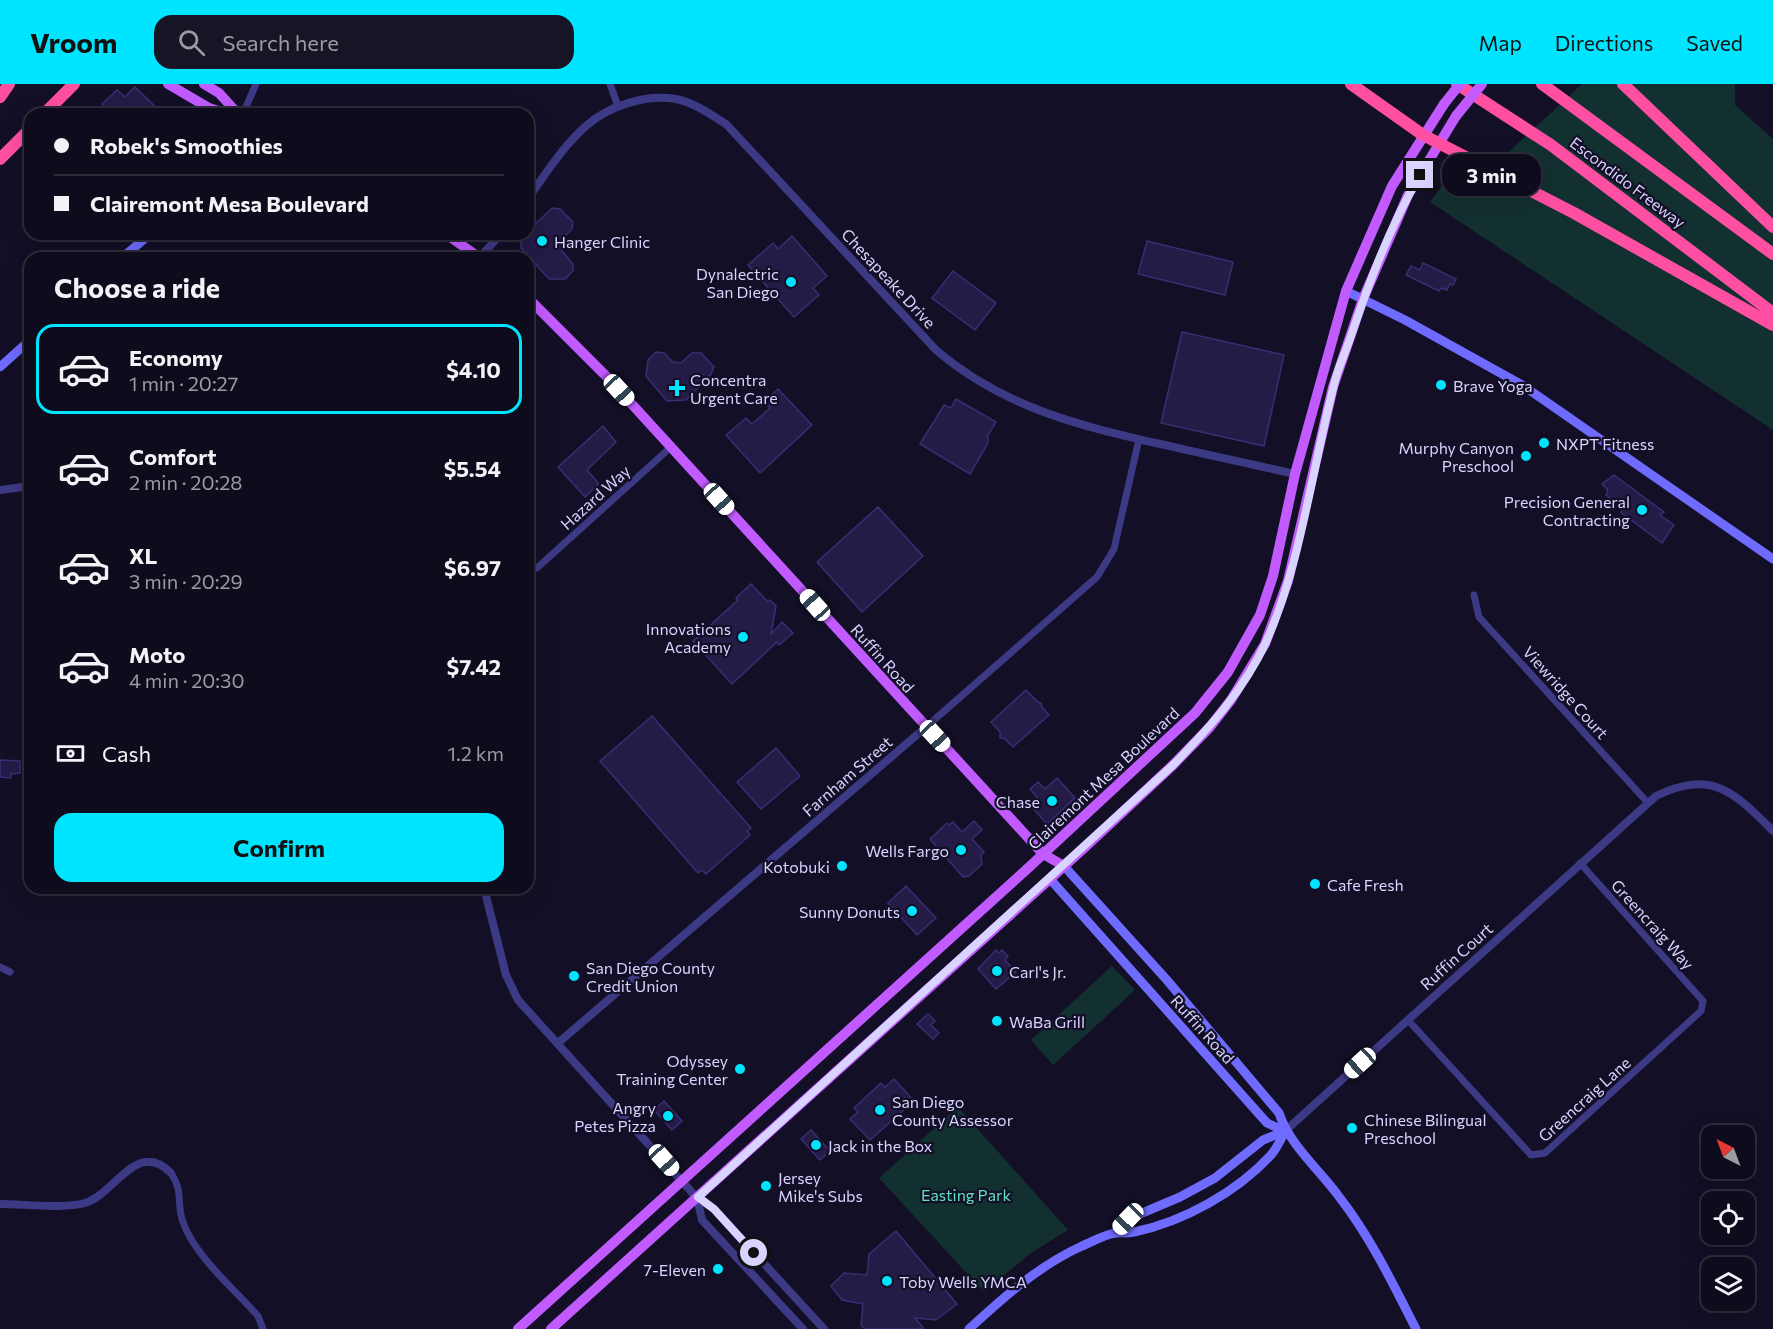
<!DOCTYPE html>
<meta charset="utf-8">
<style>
:root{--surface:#0e0b1c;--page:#171425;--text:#f1f3f6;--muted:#9b9ba3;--line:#2e2b3b;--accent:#00e5ff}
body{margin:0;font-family:Commissioner,sans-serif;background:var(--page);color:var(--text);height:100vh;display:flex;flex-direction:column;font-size:22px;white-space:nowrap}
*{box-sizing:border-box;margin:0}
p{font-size:20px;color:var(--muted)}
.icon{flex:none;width:33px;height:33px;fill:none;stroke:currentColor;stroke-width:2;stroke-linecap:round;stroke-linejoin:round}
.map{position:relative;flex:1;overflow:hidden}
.drawer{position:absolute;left:24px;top:168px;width:510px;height:642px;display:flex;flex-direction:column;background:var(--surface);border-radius:18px;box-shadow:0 6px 24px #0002,0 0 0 2px var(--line)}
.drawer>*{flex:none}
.banner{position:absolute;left:24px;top:24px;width:510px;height:132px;border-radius:18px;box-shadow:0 6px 24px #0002,0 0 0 2px var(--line);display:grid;align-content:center;height:132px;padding:0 30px;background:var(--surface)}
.needle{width:39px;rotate:318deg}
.fabs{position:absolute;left:1701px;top:1041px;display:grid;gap:12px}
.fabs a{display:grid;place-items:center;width:54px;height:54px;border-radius:12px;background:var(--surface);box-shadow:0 6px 24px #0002,0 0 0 2px var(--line);font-size:30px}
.end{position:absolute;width:27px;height:27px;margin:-14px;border:8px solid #d9d4ff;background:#111;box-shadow:0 0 0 3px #111}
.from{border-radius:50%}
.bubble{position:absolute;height:42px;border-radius:18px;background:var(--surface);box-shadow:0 6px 24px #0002,0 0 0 2px var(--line);font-size:20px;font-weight:700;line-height:42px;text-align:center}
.car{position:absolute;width:18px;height:36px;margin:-18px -9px;border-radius:8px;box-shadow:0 0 4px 2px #0007;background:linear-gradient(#fff 24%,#345 0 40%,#fff 0 76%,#345 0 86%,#fff 0)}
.banner b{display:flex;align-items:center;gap:21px;height:57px;font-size:22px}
.banner b+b{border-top:2px solid var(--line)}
.banner i{width:15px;height:15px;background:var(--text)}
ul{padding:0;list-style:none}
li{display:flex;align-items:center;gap:18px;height:90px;margin:0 12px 9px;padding:0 18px;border:3px solid transparent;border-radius:18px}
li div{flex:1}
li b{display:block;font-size:22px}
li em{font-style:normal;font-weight:700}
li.active{border-color:var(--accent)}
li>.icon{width:54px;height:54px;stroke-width:1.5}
h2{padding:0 30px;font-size:27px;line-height:72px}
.pay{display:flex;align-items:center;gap:15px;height:66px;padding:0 30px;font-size:22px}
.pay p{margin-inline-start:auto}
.primary-button{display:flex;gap:12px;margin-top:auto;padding:12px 30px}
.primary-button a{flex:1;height:69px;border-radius:18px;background:var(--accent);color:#111;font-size:24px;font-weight:700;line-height:69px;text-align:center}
header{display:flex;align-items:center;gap:36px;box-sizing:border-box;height:84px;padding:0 30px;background:var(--accent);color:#111}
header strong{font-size:28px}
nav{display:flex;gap:33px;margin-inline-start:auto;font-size:21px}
.search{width:420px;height:54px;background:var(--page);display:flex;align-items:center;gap:15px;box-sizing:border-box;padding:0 21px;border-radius:18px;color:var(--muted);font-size:22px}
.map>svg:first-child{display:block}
.green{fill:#12302f}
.building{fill:#241b47;stroke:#3b2d73;stroke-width:1.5}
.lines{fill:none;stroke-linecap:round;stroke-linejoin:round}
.minor{stroke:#3d3a85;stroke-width:7}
.tertiary{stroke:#3d3a85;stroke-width:8}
.secondary{stroke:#6f6bff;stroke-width:9}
.primary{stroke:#c25bff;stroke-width:10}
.motorway{stroke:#ff4fa3;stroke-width:12}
.primary-bridge{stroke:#c25bff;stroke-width:10}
.route{stroke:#d9d4ff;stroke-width:8}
.poi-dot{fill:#00e5ff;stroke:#130f26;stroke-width:2}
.labels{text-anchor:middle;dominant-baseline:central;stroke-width:4.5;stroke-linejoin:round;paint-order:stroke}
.street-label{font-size:16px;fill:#d9d4ff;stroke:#130f26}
.poi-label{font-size:16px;fill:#d9d4ff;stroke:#130f26;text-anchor:start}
.park-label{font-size:16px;fill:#5fe0c0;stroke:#130f26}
</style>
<header>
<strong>Vroom</strong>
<div class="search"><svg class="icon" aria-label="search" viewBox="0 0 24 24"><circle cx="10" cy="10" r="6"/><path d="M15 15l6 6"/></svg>Search here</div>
<nav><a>Map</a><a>Directions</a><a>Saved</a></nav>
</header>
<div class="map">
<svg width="1773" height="1245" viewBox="0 0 1773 1245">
<rect width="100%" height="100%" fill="#130f26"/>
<!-- green -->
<g class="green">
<path d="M1582,0h153v21l38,34v291l-343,-228 36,-50 36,6z"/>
<path d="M1112,882l23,24 -82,75 -22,-25z"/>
<path d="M958,1023l110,123 -37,23 -47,39 -105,-114z"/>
</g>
<!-- building -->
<g class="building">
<path d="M135,3l28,27h-51l-10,-10 15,-14 8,7z"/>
<path d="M552,124l8,1 13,13 -1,7 -9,9 -1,13 11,13v7l-8,8h-16l-28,-31v-11l7,-3v-3z"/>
<path d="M792,152l35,40 -14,12 6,7 -25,22 -46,-52 25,-22 5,6z"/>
<path d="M1147,157l86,21 -8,33 -87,-21z"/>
<path d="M1423,179l33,16 -3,6 -3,-1 -3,6 -6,-2 -2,3 -33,-16 5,-9 9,4z"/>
<path d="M953,187l43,32 -21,27 -43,-32z"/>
<path d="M1182,248l102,23 -20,91 -103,-23z"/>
<path d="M656,268l8,1 9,9 8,1 11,-10h9l13,14 -3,7 -25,26 -19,1 -21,-25 2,-16z"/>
<path d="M778,305l34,36 -52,48 -34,-38 20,-17 6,6 18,-16 -6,-6z"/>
<path d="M956,315l40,23 -8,13v8l-18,31 -50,-30 24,-39 7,3z"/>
<path d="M603,342l13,16 -29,28 12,14 -14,13 -27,-30z"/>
<path d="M1614,391l50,37 -4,3 14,10 -12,18 -38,-28 -3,-3 2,-4 -17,-13 2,-5 -6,-6z"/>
<path d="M878,423l45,49 -61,56 -45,-50z"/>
<path d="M751,500l17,18 2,-2 6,6 -5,28 11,-12 11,11 -14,12 -2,-3 -45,42 -39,-43 45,-41 -2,-2z"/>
<path d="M1026,606l12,12 3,1 1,4 7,8 -36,32 -8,-8 -5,-1v-6l-9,-10z"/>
<path d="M652,632l99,112 -4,3 3,4 -44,39 -4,-4 -4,3 -98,-112z"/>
<path d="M776,664l24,28 -39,33 -24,-27z"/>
<path d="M0,676l20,1v12l-9,1v4l-11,-1z"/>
<path d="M1057,694l18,20 -28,26 -18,-20 8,-7 -7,-8 8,-7 7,7z"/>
<path d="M974,737l8,9 -10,9 12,13 -3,3 1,9 -13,12 -6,1 -33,-38 17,-16 2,2 4,-3 9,10z"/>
<path d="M906,802l30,32 -19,17 -29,-32z"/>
<path d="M996,866l3,3 3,-3 6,6 -3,4 11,12 -20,17 -18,-20z"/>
<path d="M928,930l7,7 -4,4 8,8 -6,6 -16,-15z"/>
<path d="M894,995l20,22 -44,39 -20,-21 8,-7 -4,-4 27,-25 4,4z"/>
<path d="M664,1017l18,20 -10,9 -18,-20z"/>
<path d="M811,1046l19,21 -10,9 -19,-21z"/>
<path d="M896,1147l61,73 -21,16 -21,-2 9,11h-59l-4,-4 2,-21 -21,-4 -11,-14 13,-13 23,2 2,-21z"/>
</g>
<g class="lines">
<!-- minor -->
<g class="minor">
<path d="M610,0l8,22"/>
<path d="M243,30l13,-30"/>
<path d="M537,484l134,-121"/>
<path d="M1474,511l5,22 169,186"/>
<path d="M926,643l171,-150 17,-28 25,-110"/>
<path d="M0,883l10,5"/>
<path d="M1408,936l123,135 14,-2 156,-142 2,-10 -123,-138"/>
<path d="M171,1089c13,19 5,30 12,49 11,33 52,68 75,94l5,13"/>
</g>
<!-- tertiary -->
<g class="tertiary">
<path d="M528,114c18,-24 35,-52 58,-72 22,-20 60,-32 90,-27 19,4 34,15 50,25l210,226c68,58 144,76 229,95 43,10 86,19 130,29"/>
<path d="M479,174l22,-24"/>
<path d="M0,406l30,-4"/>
<path d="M484,804l22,87 12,25 179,198 17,11 110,120"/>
<path d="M558,959l368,-316"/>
<path d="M1285,1047l371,-335c56,-27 78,-4 117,35"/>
<path d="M697,1114l5,22 101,109"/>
<path d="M0,1120c23,0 64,5 85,-1 30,-9 52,-65 86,-30"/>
</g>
<!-- secondary -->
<g class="secondary">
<path d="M122,174l28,-24"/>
<path d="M1346,207l59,29 117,65 251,174"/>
<path d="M0,283l30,-27"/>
<path d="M1064,782l102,113 113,134c11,33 41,57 61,85 31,40 53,86 76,131"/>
<path d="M1050,795l217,244 18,8"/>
<path d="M1114,1149l14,-14 52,-22 35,-19 48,-38 22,-9"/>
<path d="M969,1245c35,-32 69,-63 113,-83 10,-4 23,-12 34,-13 6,-1 12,1 18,-1 49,-10 103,-40 137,-77 6,-7 10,-16 14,-24"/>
</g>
<!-- primary -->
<g class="primary">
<path d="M168,0l41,24 19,6"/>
<path d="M204,0l15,9 19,21"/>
<path d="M446,150l34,24"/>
<path d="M528,214l79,79 436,477 21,12"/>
<path d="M518,1245l508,-459 169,-157 33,-41 32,-57 13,-39 22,-102 51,-183 46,-105 52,-82"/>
<path d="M551,1245l532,-480 90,-84 37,-38 21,-27 34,-56 23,-63 45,-194 30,-88 45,-104 48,-79"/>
</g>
<!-- motorway -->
<g class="motorway">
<path d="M1351,0l72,51 151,78 199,112"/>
<path d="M1457,0l94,61 222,168"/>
<path d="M1542,0l231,170"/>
<path d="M1623,0l150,143"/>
<path d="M0,13l9,-13"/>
<path d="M44,30l30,-30"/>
<path d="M0,75l30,-30"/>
</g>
<!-- primary-bridge -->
<g class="primary-bridge">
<path d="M1444,20l16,-20"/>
<path d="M1456,32l26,-32"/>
</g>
</g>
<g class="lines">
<!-- route -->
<path class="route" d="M754,1169l-40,-44 -16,-12 475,-432c36,-37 71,-75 93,-123 34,-75 46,-172 67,-253 4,-20 13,-37 19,-56 18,-54 39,-109 68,-158"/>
</g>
<!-- markers -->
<g class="poi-dot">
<circle cx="542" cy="157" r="6"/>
<circle cx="791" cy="198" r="6"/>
<circle cx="1441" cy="301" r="6"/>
<path d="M674 295h6v6h6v6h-6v6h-6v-6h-6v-6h6z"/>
<circle cx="1544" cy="359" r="6"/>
<circle cx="1526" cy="372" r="6"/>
<circle cx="1642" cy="426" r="6"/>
<circle cx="743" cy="553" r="6"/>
<circle cx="1052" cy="717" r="6"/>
<circle cx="961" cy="766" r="6"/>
<circle cx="842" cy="782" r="6"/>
<circle cx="1315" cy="800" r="6"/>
<circle cx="912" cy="827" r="6"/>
<circle cx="997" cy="887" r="6"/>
<circle cx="574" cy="892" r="6"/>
<circle cx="997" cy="937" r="6"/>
<circle cx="740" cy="985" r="6"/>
<circle cx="880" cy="1026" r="6"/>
<circle cx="668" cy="1032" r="6"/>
<circle cx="1352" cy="1044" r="6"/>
<circle cx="816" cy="1061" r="6"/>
<circle cx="766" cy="1102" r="6"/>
<circle cx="718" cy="1185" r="6"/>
<circle cx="887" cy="1197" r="6"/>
</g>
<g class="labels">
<!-- street labels -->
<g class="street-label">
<text transform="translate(1628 98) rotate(37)">Escondido Freeway</text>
<text transform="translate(889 194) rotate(47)">Chesapeake Drive</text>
<text transform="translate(595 413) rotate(-42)">Hazard Way</text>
<text transform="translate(883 574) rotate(48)">Ruffin Road</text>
<text transform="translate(1566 608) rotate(48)">Viewridge Court</text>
<text transform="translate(847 692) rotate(-41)">Farnham Street</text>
<text transform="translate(1103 694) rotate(-43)">Clairemont Mesa Boulevard</text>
<text transform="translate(1653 840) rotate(48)">Greencraig Way</text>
<text transform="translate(1456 872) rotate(-42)">Ruffin Court</text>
<text transform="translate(1203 945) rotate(48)">Ruffin Road</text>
<text transform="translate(1584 1015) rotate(-42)">Greencraig Lane</text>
</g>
<!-- poi labels -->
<g class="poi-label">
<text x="554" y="157">Hanger Clinic</text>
<text x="779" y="189" text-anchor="end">Dynalectric<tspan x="779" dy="18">San Diego</tspan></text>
<text x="690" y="295">Concentra<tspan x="690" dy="18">Urgent Care</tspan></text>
<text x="1453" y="301">Brave Yoga</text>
<text x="1556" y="359">NXPT Fitness</text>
<text x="1514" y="363" text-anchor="end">Murphy Canyon<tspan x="1514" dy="18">Preschool</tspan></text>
<text x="1630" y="417" text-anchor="end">Precision General<tspan x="1630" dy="18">Contracting</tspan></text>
<text x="731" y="544" text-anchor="end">Innovations<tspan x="731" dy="18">Academy</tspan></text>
<text x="1040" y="717" text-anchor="end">Chase</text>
<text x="949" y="766" text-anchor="end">Wells Fargo</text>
<text x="830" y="782" text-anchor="end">Kotobuki</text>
<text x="1327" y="800">Cafe Fresh</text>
<text x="900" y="827" text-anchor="end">Sunny Donuts</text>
<text x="586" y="883">San Diego County<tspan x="586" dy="18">Credit Union</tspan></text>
<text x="1009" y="887">Carl's Jr.</text>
<text x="1009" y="937">WaBa Grill</text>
<text x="728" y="976" text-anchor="end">Odyssey<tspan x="728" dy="18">Training Center</tspan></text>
<text x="892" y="1017">San Diego<tspan x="892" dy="18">County Assessor</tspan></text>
<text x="656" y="1023" text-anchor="end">Angry<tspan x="656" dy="18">Petes Pizza</tspan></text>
<text x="1364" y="1035">Chinese Bilingual<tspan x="1364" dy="18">Preschool</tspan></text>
<text x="828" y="1061">Jack in the Box</text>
<text x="778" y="1093">Jersey<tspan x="778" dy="18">Mike's Subs</tspan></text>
<text x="706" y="1185" text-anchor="end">7-Eleven</text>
<text x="899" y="1197">Toby Wells YMCA</text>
</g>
<!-- park labels -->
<g class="park-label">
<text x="966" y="1110">Easting Park</text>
</g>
</g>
</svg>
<div class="fabs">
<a><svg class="needle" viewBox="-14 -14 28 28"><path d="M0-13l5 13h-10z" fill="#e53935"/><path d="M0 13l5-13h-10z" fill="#9b9ba3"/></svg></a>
<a><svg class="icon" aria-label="locate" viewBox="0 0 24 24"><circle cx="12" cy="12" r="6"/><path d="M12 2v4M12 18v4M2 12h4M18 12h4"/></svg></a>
<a><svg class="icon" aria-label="layers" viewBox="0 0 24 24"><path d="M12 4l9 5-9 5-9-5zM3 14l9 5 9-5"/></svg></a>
</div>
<i class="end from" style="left:754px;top:1169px"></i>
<i class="end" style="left:1420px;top:91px"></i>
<div class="bubble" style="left:1442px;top:70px;width:99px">3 min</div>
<i class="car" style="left:619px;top:306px;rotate:137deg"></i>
<i class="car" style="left:719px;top:415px;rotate:138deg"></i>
<i class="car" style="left:815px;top:521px;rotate:318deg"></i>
<i class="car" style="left:935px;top:652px;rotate:137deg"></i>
<i class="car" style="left:1360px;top:979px;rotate:228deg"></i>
<i class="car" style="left:664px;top:1076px;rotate:138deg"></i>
<i class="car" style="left:1128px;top:1135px;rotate:224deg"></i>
<div class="banner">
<b><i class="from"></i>Robek's Smoothies</b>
<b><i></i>Clairemont Mesa Boulevard</b>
</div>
<section class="drawer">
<h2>Choose a ride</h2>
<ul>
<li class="active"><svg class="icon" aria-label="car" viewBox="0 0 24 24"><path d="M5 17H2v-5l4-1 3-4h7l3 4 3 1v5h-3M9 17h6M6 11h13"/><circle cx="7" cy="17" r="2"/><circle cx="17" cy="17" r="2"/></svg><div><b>Economy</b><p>1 min · 20:27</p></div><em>$4.10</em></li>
<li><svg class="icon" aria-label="car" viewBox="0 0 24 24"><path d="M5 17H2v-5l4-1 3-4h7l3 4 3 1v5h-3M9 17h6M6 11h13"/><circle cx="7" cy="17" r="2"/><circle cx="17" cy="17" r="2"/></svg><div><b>Comfort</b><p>2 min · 20:28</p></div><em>$5.54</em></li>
<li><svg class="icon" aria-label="car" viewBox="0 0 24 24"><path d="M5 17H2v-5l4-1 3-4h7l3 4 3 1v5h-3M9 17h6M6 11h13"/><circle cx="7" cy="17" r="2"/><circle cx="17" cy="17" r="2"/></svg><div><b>XL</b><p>3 min · 20:29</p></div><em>$6.97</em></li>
<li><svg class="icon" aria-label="car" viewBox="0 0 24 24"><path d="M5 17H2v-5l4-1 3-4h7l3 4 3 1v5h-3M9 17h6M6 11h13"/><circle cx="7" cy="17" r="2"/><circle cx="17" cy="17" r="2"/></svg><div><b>Moto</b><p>4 min · 20:30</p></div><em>$7.42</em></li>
</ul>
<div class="pay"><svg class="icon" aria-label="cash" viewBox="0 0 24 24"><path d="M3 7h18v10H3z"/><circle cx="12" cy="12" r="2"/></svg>Cash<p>1.2 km</p></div>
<div class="primary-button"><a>Confirm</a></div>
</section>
</div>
